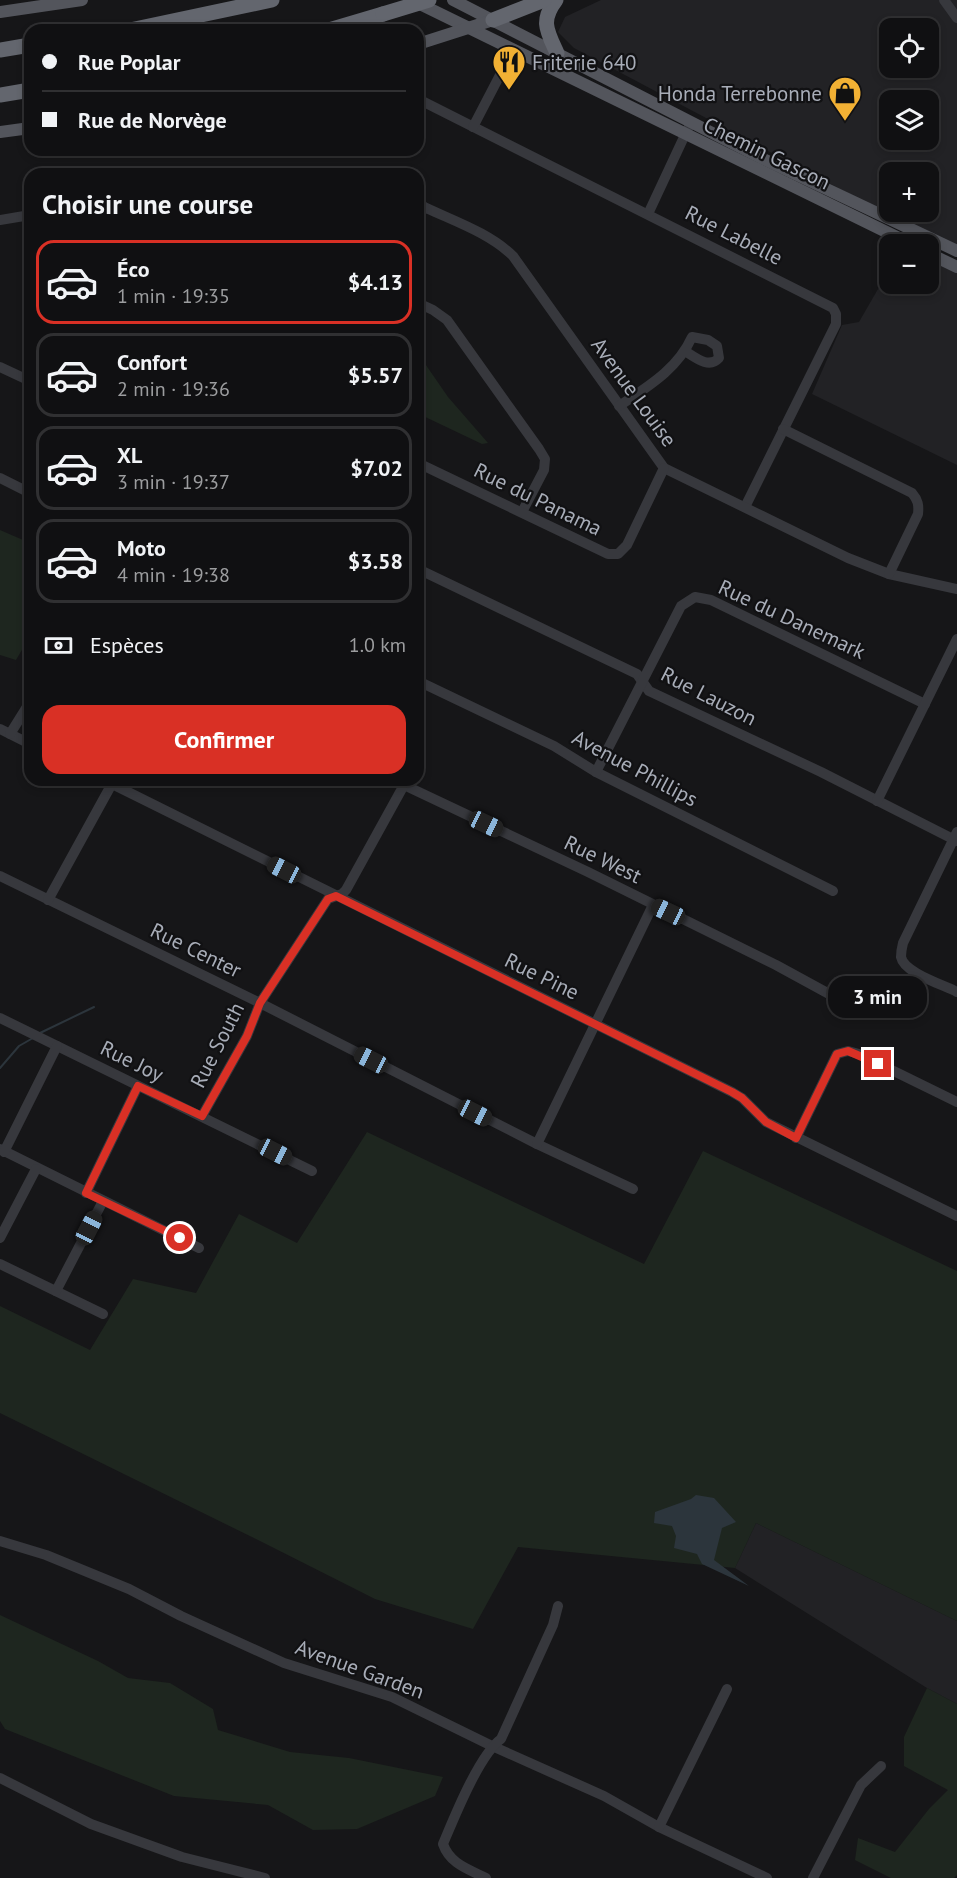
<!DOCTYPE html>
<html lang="fr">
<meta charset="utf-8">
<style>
:root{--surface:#101012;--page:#1e1e20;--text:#f1f3f6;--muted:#9c9d9f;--line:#303032;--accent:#d93025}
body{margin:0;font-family:"PT Sans",sans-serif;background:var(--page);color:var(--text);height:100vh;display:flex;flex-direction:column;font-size:22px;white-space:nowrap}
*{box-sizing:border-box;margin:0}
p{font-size:20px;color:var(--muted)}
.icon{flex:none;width:33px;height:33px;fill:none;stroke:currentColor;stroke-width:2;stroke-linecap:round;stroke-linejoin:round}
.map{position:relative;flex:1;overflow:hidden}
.drawer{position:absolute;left:24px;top:168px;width:400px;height:618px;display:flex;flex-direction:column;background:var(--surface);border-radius:18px;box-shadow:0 3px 9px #0003,0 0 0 2px var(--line)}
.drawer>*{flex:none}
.hud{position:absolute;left:24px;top:24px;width:400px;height:132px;border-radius:18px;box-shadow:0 3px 9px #0003,0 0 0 2px var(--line);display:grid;align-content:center;height:132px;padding:0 18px;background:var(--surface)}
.controls{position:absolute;left:879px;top:18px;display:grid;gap:12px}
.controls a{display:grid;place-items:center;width:60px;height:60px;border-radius:12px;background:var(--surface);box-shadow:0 3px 9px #0003,0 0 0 2px var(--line);font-size:30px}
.end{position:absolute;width:27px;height:27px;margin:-14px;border:8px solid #d93025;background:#fff;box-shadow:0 0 0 3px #fff}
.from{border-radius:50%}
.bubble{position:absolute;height:42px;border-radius:18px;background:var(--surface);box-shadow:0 3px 9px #0003,0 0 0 2px var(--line);font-size:20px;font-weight:700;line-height:42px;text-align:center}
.car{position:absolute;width:18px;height:36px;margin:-18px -9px;border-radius:8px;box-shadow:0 0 4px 2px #0007;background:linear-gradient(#222 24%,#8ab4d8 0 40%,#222 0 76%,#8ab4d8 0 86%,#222 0)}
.hud b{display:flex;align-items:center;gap:21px;height:57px;font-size:22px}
.hud b+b{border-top:2px solid var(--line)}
.hud i{width:15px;height:15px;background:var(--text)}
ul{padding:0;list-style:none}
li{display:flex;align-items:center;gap:18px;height:84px;margin:0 12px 9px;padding:0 6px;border:3px solid var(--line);border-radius:18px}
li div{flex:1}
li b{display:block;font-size:22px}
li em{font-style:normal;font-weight:700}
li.selected{border-color:var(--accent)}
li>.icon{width:54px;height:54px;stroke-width:1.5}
h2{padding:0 18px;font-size:27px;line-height:72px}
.pay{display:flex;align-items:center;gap:15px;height:66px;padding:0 18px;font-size:22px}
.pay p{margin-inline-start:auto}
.cta{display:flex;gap:12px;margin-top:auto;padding:12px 18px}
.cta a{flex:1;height:69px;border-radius:18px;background:var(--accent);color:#fff;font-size:24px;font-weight:700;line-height:69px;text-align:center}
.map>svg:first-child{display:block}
.built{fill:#222225;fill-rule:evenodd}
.green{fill:#1e261f}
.water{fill:#2c353c}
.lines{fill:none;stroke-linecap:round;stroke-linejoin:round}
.stream{stroke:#2c353c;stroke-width:2}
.minor{stroke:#37383d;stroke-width:10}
.major{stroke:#53555c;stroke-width:12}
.highway{stroke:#63666e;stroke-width:15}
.highway-bridge{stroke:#63666e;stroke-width:15}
.route{stroke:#d93025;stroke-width:8}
.labels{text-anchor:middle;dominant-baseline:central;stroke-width:4.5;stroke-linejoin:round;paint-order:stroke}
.poi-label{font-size:21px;fill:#a8adb8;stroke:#111113;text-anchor:start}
.street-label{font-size:21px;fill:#a8adb8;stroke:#111113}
</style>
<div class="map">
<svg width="957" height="1878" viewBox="0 0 957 1878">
<rect width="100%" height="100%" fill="#161618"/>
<!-- built -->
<g class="built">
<path d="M601,0h356v251l-383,-203 -16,-16 7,-15zM890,28h38v40h-38zM890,100h38v40h-38zM890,172h38v40h-38z"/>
<path d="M929,253l28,12v200l-145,-71 30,-69 17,-3 30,-52 1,14h38z"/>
<path d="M756,1523l201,98v83l-30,-16 -192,-120z"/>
</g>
<!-- green -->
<g class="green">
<path d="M419,355l29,42 40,46 -6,1 -63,-30z"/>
<path d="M0,530l30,13v93l-14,24 -16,-5z"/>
<path d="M367,1132l277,132 59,-113 254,120v350l-201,-98 -21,45 -217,-21 -45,82 -98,-30 -109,-55 -266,-131v-107l90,44 43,-71 63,14 43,-79 58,29z"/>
<path d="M0,1615l98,46 30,17 42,5 43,26 5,21 72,22 59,6 94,19 -8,19 -78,33 -44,1 -45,-25 -94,-9 -169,-67 -5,-8z"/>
<path d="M927,1688l30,16v171l-3,3h-63l-36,-18 3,-22 37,14 34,-43 19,-19 -44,-24v-29z"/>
</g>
<!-- water -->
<path class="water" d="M696,1495l18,3 22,24 -14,6 -8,32 35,26 -47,-22 -5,-10 -23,-6 2,-12 -4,-10 -18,-3 1,-11 36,-13z"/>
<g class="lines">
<!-- stream -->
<g class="stream">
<path d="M40,1033l54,-26"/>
<path d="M0,1068l19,-22 14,-8"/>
</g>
<!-- minor -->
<g class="minor">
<path d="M944,0l13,18"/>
<path d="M418,99l415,209 3,6v10l-91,183"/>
<path d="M473,127l40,-77"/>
<path d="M317,174h34"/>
<path d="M418,204c32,16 69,27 95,52l151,212 184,90 41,16 68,15"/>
<path d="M648,214l43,-92"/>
<path d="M26,216l4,21"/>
<path d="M418,219l6,-12"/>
<path d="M0,220l30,-5"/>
<path d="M418,303l15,7 14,10 92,129 6,10 -1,11 -22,42"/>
<path d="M0,367l30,14"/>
<path d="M619,406c28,-19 58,-36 73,-69l16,3 9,6 2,12c-10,11 -23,0 -34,-7"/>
<path d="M783,429l129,64c6,7 7,12 6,21l-29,60"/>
<path d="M418,463l190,91h10l9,-9 37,-77"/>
<path d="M0,478l30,15"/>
<path d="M418,569l219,105 12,17 172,81 136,69"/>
<path d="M418,681l136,65 42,26 237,119"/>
<path d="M0,729l30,15"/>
<path d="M10,734l20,-32"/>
<path d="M596,772l85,-166 14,-9 16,3 214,104"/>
<path d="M104,780l628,312 10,6 24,24 191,94"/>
<path d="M388,780l16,5 184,87 188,93 55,30"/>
<path d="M877,801l80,-162"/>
<path d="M957,832l-54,111c-1,4 -2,10 -2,14 3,16 43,28 56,35"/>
<path d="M0,876l260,127 277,141 96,45"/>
<path d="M48,900l66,-120"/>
<path d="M0,1018l312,153"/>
<path d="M202,1116l45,-80 13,-33 68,-104 14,-5 4,-4 58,-105"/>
<path d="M796,1138l41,-84 11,-3 11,3 98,48"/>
<path d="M537,1144l116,-239"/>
<path d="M0,1149l199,99"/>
<path d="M4,1152l53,-106"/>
<path d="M86,1193l52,-107"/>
<path d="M0,1238l36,-69"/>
<path d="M0,1264l103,50"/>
<path d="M56,1291l47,-90"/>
<path d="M0,1541l46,14 83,34 52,27 103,47 108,34 100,49 112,50 55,31 108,51"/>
<path d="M0,1778l91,46 91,33 83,21"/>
<path d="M659,1827l68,-138"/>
<path d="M486,1878c-18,-9 -36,-14 -43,-34 11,-26 36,-89 58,-105l52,-114 5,-19"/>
<path d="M813,1878l48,-93 20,-19"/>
</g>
<!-- major -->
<g class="major">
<path d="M453,0l308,158 196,93"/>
<path d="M416,2l495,242"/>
<path d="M0,12l82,-12"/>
<path d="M418,44l75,-24"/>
<path d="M0,132l30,-4"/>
<path d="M928,253l29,14"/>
</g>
<!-- highway -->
<g class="highway">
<path d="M556,0c-16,21 -9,31 1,53"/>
<path d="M493,20l51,-20"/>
<path d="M130,30l142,-30"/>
<path d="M329,30l54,-16"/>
<path d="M0,50l30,-5"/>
<path d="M0,95l30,-5"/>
</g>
<!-- highway-bridge -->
<path class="highway-bridge" d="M383,14l46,-14"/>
</g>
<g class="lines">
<!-- route -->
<path class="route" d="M180,1238l-94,-45 52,-107 64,30 45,-80 13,-33 68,-104 8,-3 396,196 10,6 24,24 30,16 41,-84 11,-3 30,13"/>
</g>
<!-- icons -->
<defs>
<g id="restaurant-pin" transform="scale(1.725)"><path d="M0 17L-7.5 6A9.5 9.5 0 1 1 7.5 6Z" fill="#f2b134" stroke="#111113"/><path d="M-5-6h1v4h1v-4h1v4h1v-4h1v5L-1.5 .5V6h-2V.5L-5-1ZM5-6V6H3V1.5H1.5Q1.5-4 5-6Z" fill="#111"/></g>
<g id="shop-pin" transform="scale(1.725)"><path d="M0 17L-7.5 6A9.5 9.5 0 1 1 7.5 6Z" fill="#f2b134" stroke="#111113"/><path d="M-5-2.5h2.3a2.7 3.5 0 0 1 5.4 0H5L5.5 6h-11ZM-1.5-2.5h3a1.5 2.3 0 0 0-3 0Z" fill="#111"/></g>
</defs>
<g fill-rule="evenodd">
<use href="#restaurant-pin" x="509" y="62"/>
<use href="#shop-pin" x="845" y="93"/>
</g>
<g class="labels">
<!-- poi labels -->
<g class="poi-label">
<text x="532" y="62">Friterie 640</text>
<text x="822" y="93" text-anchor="end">Honda Terrebonne</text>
</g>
<!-- street labels -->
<g class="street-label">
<text transform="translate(767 153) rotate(26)">Chemin Gascon</text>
<text transform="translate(734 235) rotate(27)">Rue Labelle</text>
<text transform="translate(634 392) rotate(54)">Avenue Louise</text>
<text transform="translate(538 499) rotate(26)">Rue du Panama</text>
<text transform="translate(792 619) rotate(25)">Rue du Danemark</text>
<text transform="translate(709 696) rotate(27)">Rue Lauzon</text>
<text transform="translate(635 768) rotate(28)">Avenue Phillips</text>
<text transform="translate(603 859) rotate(26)">Rue West</text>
<text transform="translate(196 950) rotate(26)">Rue Center</text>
<text transform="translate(542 976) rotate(26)">Rue Pine</text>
<text transform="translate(217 1045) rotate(-63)">Rue South</text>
<text transform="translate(132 1061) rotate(26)">Rue Joy</text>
<text transform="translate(360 1669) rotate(20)">Avenue Garden</text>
</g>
</g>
</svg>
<div class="controls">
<a><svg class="icon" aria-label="locate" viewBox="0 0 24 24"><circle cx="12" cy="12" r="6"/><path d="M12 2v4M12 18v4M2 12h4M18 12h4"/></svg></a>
<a><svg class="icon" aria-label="layers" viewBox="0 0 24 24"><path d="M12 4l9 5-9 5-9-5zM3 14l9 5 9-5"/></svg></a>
<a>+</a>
<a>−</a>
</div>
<i class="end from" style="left:180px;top:1238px"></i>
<i class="end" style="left:878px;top:1064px"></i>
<div class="bubble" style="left:828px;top:976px;width:99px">3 min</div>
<i class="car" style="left:486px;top:824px;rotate:115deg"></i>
<i class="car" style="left:284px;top:870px;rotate:297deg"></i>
<i class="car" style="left:668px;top:912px;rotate:295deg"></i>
<i class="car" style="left:371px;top:1060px;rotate:297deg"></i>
<i class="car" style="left:475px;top:1113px;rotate:117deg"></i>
<i class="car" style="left:275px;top:1152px;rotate:117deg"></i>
<i class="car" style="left:89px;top:1228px;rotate:27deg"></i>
<div class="hud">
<b><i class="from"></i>Rue Poplar</b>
<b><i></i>Rue de Norvège</b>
</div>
<section class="drawer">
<h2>Choisir une course</h2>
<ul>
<li class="selected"><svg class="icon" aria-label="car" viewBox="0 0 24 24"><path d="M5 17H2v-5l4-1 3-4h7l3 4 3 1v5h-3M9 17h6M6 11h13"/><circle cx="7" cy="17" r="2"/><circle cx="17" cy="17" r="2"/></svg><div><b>Éco</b><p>1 min · 19:35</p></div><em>$4.13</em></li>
<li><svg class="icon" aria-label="car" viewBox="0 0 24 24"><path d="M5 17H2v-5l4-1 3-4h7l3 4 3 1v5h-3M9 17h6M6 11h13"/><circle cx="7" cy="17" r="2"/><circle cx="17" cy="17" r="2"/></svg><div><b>Confort</b><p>2 min · 19:36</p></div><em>$5.57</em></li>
<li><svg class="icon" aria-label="car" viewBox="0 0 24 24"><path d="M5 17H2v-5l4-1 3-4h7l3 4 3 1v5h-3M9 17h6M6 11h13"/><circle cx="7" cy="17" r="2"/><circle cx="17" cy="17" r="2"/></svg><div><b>XL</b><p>3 min · 19:37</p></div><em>$7.02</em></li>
<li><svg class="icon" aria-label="car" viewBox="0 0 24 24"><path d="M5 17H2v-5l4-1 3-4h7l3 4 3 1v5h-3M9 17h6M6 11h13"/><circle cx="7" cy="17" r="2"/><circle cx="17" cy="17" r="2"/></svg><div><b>Moto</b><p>4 min · 19:38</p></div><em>$3.58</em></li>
</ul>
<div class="pay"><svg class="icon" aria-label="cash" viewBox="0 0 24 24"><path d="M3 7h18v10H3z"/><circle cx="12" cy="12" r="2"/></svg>Espèces<p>1.0 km</p></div>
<div class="cta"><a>Confirmer</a></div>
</section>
</div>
